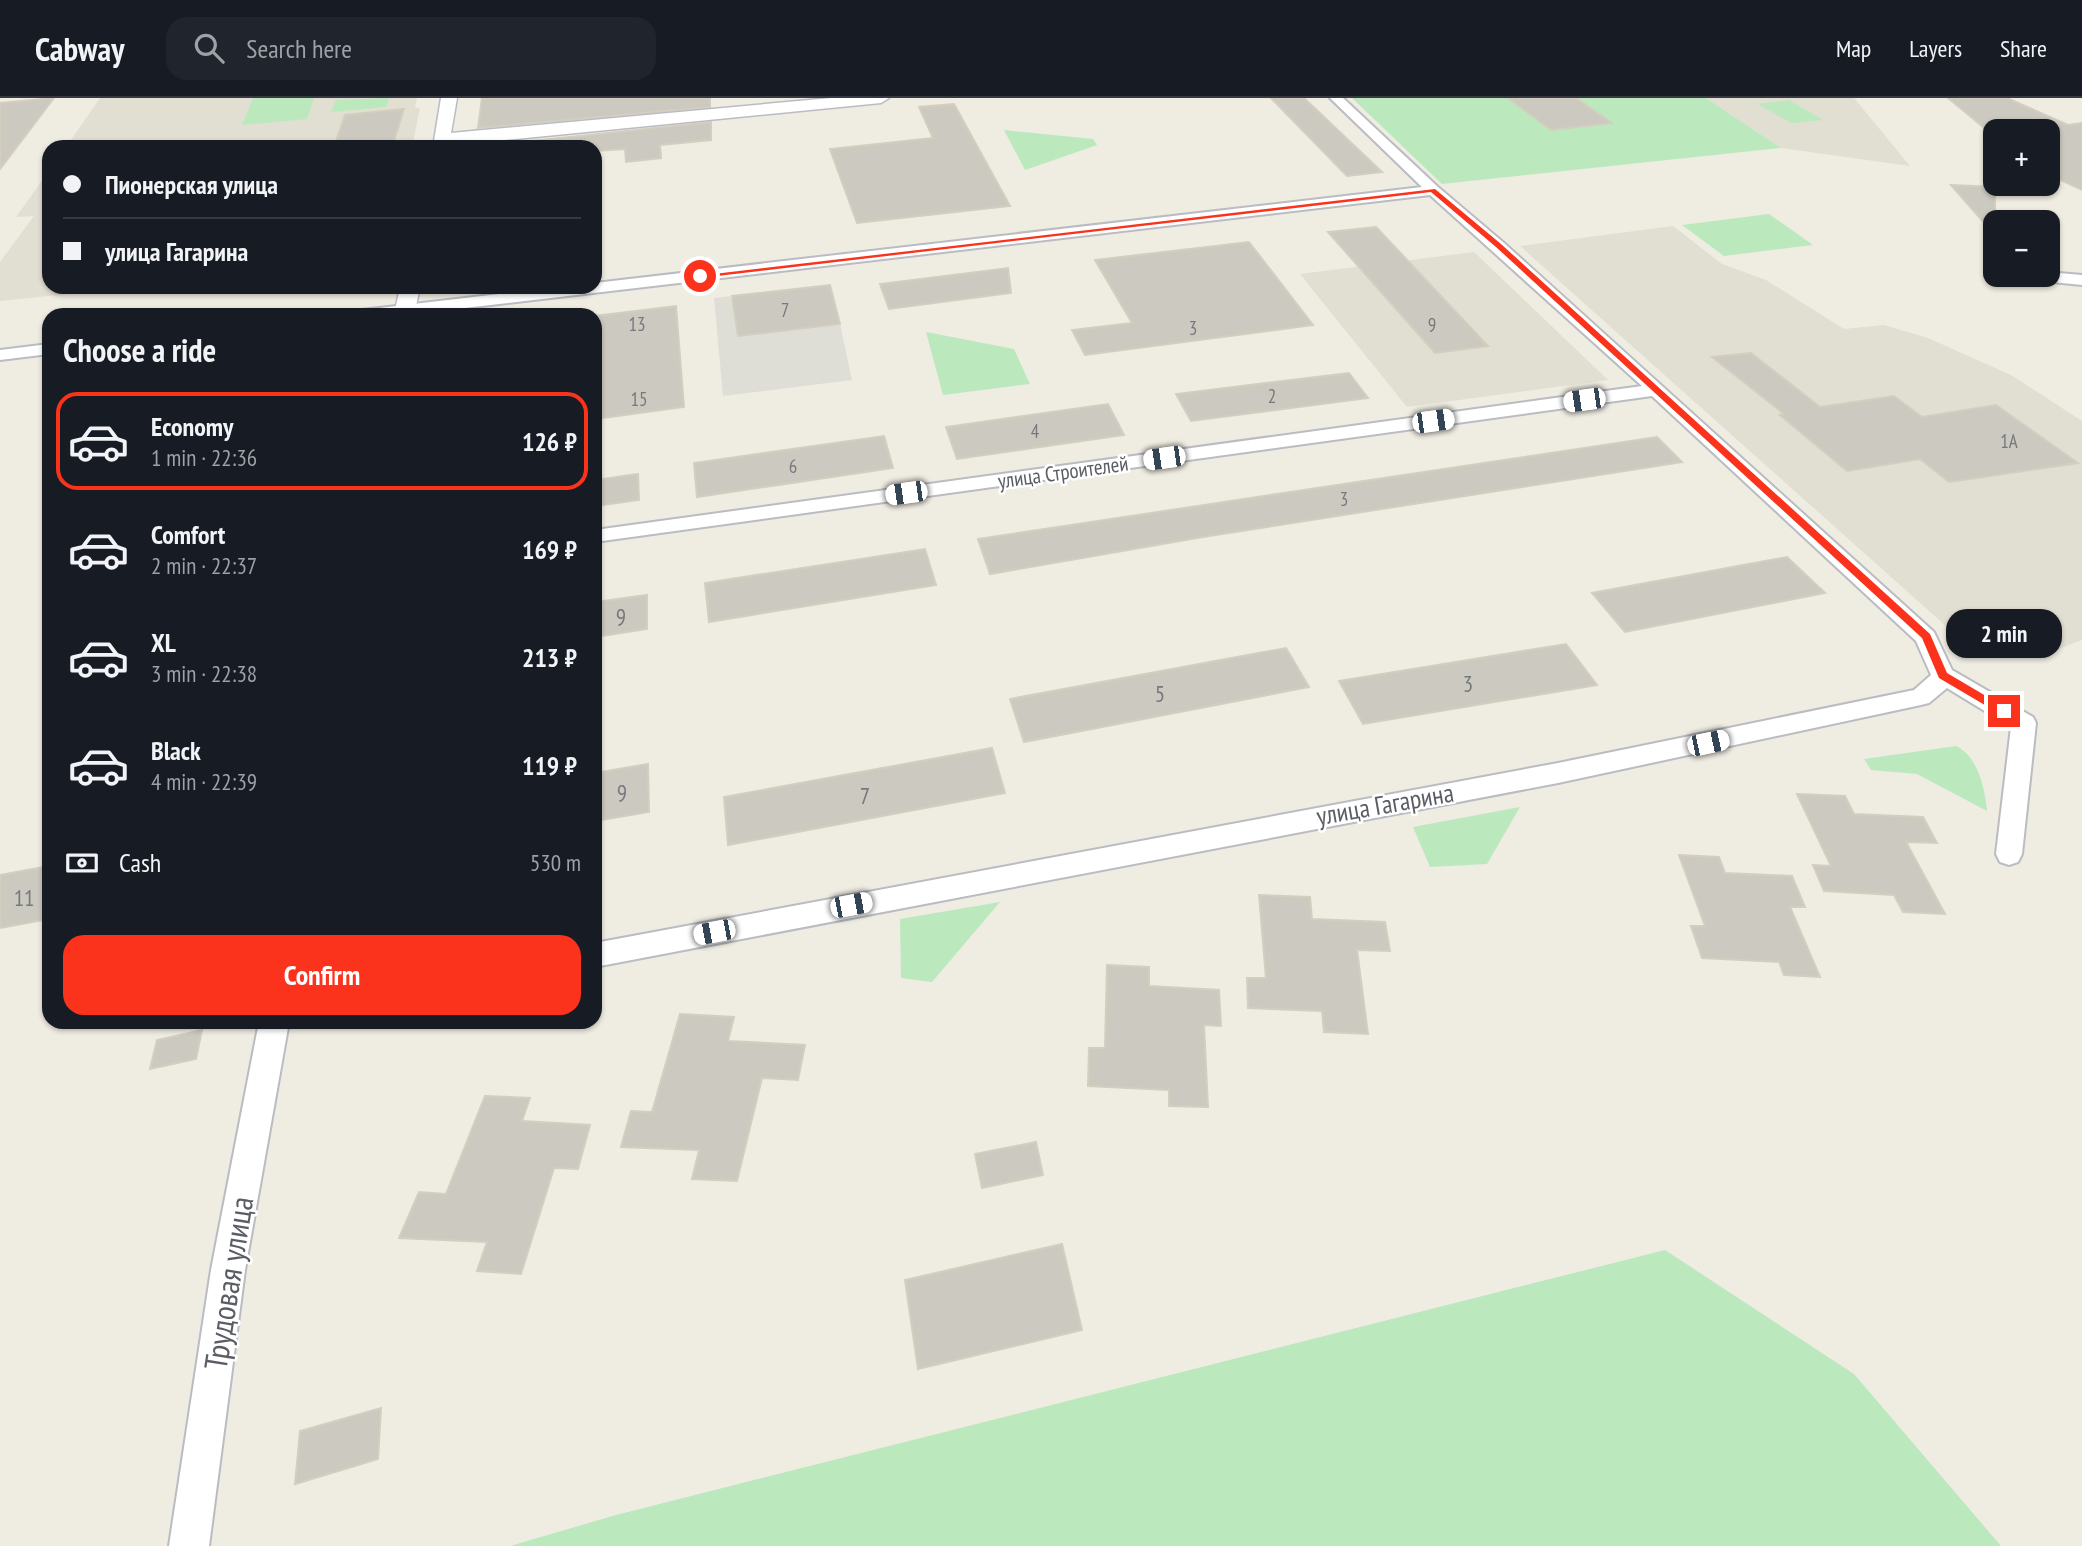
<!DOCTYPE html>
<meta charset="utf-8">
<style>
:root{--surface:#171b24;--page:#20242c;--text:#f1f3f6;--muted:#9ea1a6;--line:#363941;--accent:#fb331c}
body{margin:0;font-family:"PT Sans Narrow",sans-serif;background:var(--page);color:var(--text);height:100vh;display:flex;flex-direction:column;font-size:26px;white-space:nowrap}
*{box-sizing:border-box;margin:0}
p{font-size:23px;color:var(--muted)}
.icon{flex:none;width:38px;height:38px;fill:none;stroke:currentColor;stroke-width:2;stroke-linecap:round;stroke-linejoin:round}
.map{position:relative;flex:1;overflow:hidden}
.side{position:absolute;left:42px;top:210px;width:560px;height:721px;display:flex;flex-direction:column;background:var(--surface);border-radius:21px;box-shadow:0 2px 5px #0004}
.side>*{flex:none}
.banner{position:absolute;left:42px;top:42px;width:560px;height:154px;border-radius:21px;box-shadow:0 2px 5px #0004;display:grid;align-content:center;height:154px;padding:0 21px;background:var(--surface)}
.controls{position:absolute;left:1983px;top:21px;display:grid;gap:14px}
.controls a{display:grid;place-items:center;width:77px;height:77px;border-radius:14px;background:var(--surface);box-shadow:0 2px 5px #0004;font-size:35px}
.end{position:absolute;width:32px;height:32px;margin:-16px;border:9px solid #fb331c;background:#fff;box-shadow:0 0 0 4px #fff}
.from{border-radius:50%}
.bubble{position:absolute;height:49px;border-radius:21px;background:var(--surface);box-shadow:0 2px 5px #0004;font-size:23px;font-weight:600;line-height:49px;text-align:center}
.car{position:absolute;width:21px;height:42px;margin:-21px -10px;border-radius:9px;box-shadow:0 0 5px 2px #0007;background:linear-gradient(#fff 24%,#345 0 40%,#fff 0 76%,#345 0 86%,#fff 0)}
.banner b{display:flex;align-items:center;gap:24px;height:66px;font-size:26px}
.banner b+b{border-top:2px solid var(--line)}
.banner i{width:18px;height:18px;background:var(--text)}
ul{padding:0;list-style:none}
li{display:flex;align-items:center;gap:21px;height:98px;margin:0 14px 10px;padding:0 7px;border:4px solid transparent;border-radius:21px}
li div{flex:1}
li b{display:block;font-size:26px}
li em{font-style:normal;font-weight:600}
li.active{border-color:var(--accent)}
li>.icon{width:63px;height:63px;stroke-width:1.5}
h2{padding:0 21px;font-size:32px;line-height:84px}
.pay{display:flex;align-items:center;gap:18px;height:77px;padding:0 21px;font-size:26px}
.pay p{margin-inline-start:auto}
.button{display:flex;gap:14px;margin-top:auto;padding:14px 21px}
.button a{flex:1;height:80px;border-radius:21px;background:var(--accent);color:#fff;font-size:28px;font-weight:600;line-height:80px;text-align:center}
header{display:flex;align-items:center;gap:42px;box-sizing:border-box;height:98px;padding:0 35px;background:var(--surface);border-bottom:2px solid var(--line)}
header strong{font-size:33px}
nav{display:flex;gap:38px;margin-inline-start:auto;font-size:24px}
.search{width:490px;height:63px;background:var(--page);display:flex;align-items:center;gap:18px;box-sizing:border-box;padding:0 24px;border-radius:21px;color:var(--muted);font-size:26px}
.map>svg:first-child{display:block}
.industrial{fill:#dfded6}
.education{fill:#e1ded2}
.green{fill:#bbe9bd}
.building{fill:#ccc9c1;stroke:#d4cebf;stroke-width:2}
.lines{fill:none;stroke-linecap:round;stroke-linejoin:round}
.minor-casing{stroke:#babcc2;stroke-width:4}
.tertiary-casing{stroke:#babcc2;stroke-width:3}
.minor{fill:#fff;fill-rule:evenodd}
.tertiary{fill:#fff;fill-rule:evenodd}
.route{fill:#fb331c}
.labels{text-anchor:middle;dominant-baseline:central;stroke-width:5;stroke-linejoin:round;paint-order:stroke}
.far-number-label{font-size:19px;fill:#76797b}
.far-street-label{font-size:21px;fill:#5a5e64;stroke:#fff}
.number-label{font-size:23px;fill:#76797b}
.street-label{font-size:26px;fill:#5a5e64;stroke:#fff}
.near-street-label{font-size:32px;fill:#5a5e64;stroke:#fff}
</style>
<header>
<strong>Cabway</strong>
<div class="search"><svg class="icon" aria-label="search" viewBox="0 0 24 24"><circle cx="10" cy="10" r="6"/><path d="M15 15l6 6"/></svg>Search here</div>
<nav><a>Map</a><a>Layers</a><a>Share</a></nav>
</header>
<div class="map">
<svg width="2082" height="1448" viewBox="0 0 2082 1448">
<rect width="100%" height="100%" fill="#efece2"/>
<!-- industrial -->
<path class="industrial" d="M732,198l6,40 102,-12 12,56 -129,16 -9,-98z"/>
<!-- education -->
<g class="education">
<path d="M100,0h317l-2,10h5l-8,39h-346z"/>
<path d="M1706,0h148l56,68 -129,-18z"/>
<path d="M49,73v116h88l-137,14v-39l34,-46 -18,1z"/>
<path d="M1673,128l49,38 44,16 78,49 40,-4 44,13 83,37 71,46v219l-26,10 -82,1 -454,-405z"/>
<path d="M1474,154l134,128 -201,27 -107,-133z"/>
</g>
<!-- green -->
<g class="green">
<path d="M253,0h61l-7,21 -65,6z"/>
<path d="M389,0l-3,9 -55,5 5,-12z"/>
<path d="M1352,0h354l75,50 -339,36z"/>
<path d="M1789,2l34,20 -32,3 -33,-19z"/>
<path d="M1004,32l89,9 4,6 -72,25z"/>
<path d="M1769,116l44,31 -89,11 -42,-31z"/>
<path d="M926,234l88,17 16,35 -87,11z"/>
<path d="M1956,648c22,10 29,43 31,65l-70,-37 -46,-4 -7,-11z"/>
<path d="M1520,709l-33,57 -57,3 -17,-40z"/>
<path d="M1000,804l-68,80 -31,-4 -1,-59z"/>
<path d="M1665,1152l189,124 147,172h-1491l106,-31z"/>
</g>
<!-- building -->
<g class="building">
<path d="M54,0l-54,71v-66z"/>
<path d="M482,0h228v9l-232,21z"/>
<path d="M1271,0h33l78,74 -35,4z"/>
<path d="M1508,0h68l36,25 -61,7z"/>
<path d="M1948,0h59l61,27 14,-2v67l-34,-16v-43h-60z"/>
<path d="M954,6l56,102 -153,17 -27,-74 103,-11 -14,-31z"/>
<path d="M404,11l-12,38h-58l11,-32z"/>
<path d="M711,24v18l-51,5 1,13 -35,4 -1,-13 -30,2v-4h-120z"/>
<path d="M1951,87l44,2v48z"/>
<path d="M1376,129l112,119 -53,7 -107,-121z"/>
<path d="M1249,144l64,83 -228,30 -13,-25 60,-7 -37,-63z"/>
<path d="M1008,170l3,25 -122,16 -9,-25z"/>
<path d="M830,187l10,39 -102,12 -6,-40z"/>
<path d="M676,208l8,101 -89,12v-103z"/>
<path d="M1751,255l69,54 74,-11 28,21 74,-12 82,58 -129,19 -29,-23 -73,12 -67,-56 4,-1 -72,-57z"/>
<path d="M1349,275l19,25 -177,23 -15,-27z"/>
<path d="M1108,306l16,31 -167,24 -11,-32z"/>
<path d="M884,338l9,32 -196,29 -3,-34z"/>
<path d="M1657,339l25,25 -479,75 -213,37 -12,-35z"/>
<path d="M638,376l1,26 -44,6v-26z"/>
<path d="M925,451l11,36 -227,37 -4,-39z"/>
<path d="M1787,459l38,36 -200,39 -33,-39z"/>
<path d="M647,497v34l-52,8v-35z"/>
<path d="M1566,546l31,41 -234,39 -24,-43z"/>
<path d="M1286,550l23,39 -285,55 -14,-43z"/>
<path d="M992,650l13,45 -277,52 -4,-48z"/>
<path d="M648,666l1,48 -54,9v-48z"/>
<path d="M1797,696l48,2 9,18 69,3 14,26 -31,-1 39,72 -42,-2 -9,-17 -70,-4 -11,-26 18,1z"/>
<path d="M1679,757l40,2 6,16 67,3 13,31h-15l30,70 -36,-2 -5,-13 -77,-4 -11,-32h14z"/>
<path d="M49,768v53l-49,9v-53z"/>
<path d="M1259,797l51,2 2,22 73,3 5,29 -33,-1 11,84 -44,-2 -2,-21 -74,-3 -1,-30h19z"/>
<path d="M1107,867l42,2v19l70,4 2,36 -17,-1 4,82 -39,-1v-16l-81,-4 1,-38h16z"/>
<path d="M680,916l54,3 -6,24 77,4 -7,35 -36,-2 -25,103 -45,-2 7,-29 -78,-3 10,-36 21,1z"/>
<path d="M202,932l-6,29 -46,10 7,-29z"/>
<path d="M485,998l45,2 -8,23 68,4 -12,44 -24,-1 -33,106 -44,-3 10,-29 -88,-4 20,-46 27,2z"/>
<path d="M1036,1044l7,33 -61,13 -7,-34z"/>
<path d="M1062,1146l20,86 -164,39 -13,-89z"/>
<path d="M381,1310l-3,51 -83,25 5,-53z"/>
</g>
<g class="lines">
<!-- minor casing -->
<g class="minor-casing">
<g id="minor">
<path d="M1330,0h13l95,89 66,56 430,389 18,38 81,47 3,6 -14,131 -4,8 -9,3 -9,-3 -4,-8 15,-127 -64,-39 -18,15 -8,2 -363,78 -963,184v-24l963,-180 356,-73 17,-15 -15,-34 -264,-245 -1057,146v-12l1047,-144 -212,-191 -1025,120h-51l8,-5 198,-23h35v-4l827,-96z"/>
<path d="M2048,174l34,3v10l-51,-5 -8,-5h25z"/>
<path d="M49,246v10l-49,6v-10z"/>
<path d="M259,924h30l-44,248 -36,276h-40l42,-276z"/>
</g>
</g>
<!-- tertiary casing -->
<g class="tertiary-casing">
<g id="tertiary">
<path d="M441,0h16l-6,35 380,-35h58l-8,5 -448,44z"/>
<path d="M400,189h20l-6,28h-20z"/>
</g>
</g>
<!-- minor -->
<use href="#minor" class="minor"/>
<!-- tertiary -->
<use href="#tertiary" class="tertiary"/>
</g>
<!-- route -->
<path class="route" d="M1435,91l66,55 429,390 17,39 61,36v5h-8l-61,-36 -17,-40 -426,-391 -65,-55 -731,86 -3,-2z"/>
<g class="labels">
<!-- far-number labels -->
<g class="far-number-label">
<text x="785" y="212">7</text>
<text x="637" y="226">13</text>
<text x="1432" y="227">9</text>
<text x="1193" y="230">3</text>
<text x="1272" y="298">2</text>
<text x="639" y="301">15</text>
<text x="1035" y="333">4</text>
<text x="2009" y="343">1А</text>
<text x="793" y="368">6</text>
<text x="1344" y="401">3</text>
</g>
<!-- far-street labels -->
<g class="far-street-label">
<text transform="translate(1063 374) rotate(-8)">улица Строителей</text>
</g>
<!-- number labels -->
<g class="number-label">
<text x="621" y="518">9</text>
<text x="1468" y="585">3</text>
<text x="1160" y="595">5</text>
<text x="622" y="694">9</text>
<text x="865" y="697">7</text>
<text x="24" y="799">11</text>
</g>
<!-- street labels -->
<g class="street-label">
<text transform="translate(1385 706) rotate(-10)">улица Гагарина</text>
</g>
<!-- near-street labels -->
<g class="near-street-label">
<text transform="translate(228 1185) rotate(-81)">Трудовая улица</text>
</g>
</g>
</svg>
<div class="controls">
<a>+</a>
<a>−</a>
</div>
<i class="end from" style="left:700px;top:178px"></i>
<i class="end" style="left:2004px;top:613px"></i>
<div class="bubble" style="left:1946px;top:511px;width:116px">2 min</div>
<i class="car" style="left:1584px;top:302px;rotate:262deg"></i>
<i class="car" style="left:1433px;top:323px;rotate:82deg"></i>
<i class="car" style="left:1164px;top:360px;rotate:262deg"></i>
<i class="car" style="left:906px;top:395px;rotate:262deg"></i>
<i class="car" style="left:1708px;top:645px;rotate:78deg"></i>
<i class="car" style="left:851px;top:807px;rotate:79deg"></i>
<i class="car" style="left:714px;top:834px;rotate:259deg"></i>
<div class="banner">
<b><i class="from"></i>Пионерская улица</b>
<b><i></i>улица Гагарина</b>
</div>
<section class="side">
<h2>Choose a ride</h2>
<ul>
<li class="active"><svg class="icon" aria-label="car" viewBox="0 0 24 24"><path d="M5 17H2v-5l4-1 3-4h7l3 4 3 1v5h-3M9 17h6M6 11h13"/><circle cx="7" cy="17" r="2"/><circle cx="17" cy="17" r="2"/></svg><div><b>Economy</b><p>1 min · 22:36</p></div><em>126 ₽</em></li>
<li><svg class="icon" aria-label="car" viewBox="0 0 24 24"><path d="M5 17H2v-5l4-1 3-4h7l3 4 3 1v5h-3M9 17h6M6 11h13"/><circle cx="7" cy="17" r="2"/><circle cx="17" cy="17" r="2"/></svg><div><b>Comfort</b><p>2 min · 22:37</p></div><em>169 ₽</em></li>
<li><svg class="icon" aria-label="car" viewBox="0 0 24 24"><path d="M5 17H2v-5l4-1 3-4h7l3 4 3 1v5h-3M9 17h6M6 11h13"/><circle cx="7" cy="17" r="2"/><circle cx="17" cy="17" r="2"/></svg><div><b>XL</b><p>3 min · 22:38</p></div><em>213 ₽</em></li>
<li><svg class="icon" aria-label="car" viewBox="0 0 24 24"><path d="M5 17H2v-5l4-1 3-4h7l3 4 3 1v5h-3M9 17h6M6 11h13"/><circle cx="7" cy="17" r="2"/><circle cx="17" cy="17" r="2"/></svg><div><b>Black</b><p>4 min · 22:39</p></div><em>119 ₽</em></li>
</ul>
<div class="pay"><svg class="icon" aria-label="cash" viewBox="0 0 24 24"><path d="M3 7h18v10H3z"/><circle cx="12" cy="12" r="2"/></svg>Cash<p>530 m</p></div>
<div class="button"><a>Confirm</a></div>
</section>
</div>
